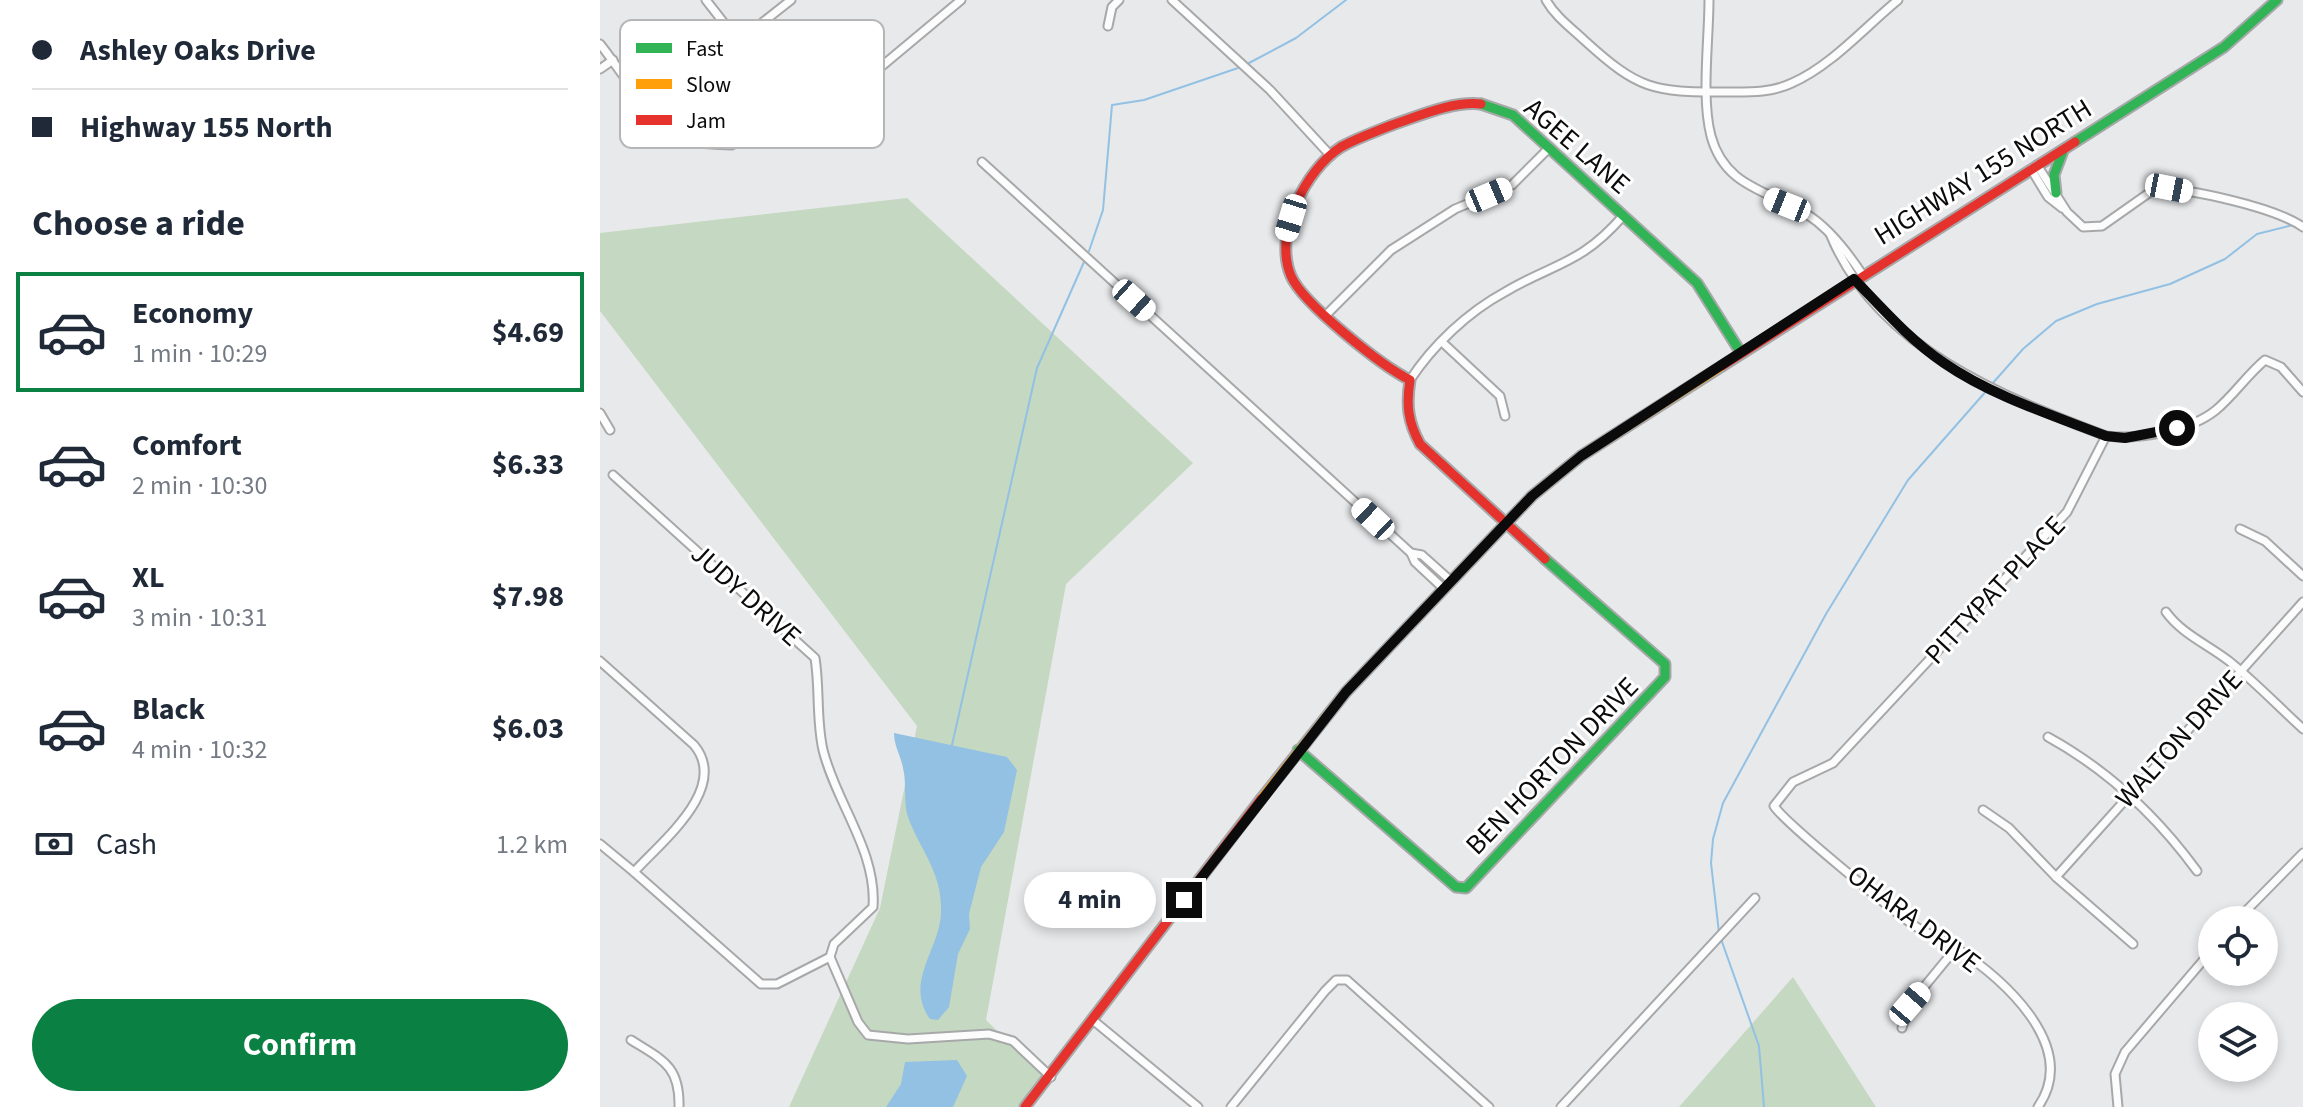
<!DOCTYPE html>
<meta charset="utf-8">
<style>
:root{--surface:#fff;--page:#f6f6f7;--text:#1f2937;--muted:#747a83;--line:#e0e1e3;--accent:#0b8043}
body{margin:0;font-family:"Source Sans 3",sans-serif;background:var(--page);color:var(--text);height:100vh;display:flex;flex-direction:column;font-size:30px;white-space:nowrap}
*{box-sizing:border-box;margin:0}
p{font-size:26px;color:var(--muted)}
.icon{flex:none;width:44px;height:44px;fill:none;stroke:currentColor;stroke-width:2;stroke-linecap:round;stroke-linejoin:round}
.map{position:relative;flex:1;overflow:hidden}
.drawer{display:flex;flex-direction:column;background:var(--surface);width:600px}
.drawer>*{flex:none}
.banner{display:grid;align-content:center;height:176px;padding:0 32px;background:var(--surface)}
.tools{position:absolute;left:1598px;top:906px;display:grid;gap:16px}
.tools a{display:grid;place-items:center;width:80px;height:80px;border-radius:50%;background:var(--surface);box-shadow:0 4px 12px #0003;font-size:40px}
.end{position:absolute;width:36px;height:36px;margin:-18px;border:10px solid #0b0b0c;background:#fff;box-shadow:0 0 0 4px #fff}
.from{border-radius:50%}
.bubble{position:absolute;height:56px;border-radius:28px;background:var(--surface);box-shadow:0 4px 12px #0003;font-size:26px;font-weight:700;line-height:56px;text-align:center}
.car{position:absolute;width:24px;height:48px;margin:-24px -12px;border-radius:10px;box-shadow:0 0 6px 2px #0007;background:linear-gradient(#fff 24%,#345 0 40%,#fff 0 76%,#345 0 86%,#fff 0)}
.banner b{display:flex;align-items:center;gap:28px;height:76px;font-size:30px}
.banner b+b{border-top:2px solid var(--line)}
.banner i{width:20px;height:20px;background:var(--text)}
ul{padding:0;list-style:none}
li{display:flex;align-items:center;gap:24px;height:120px;margin:0 16px 12px;padding:0 16px;border:4px solid transparent;border-radius:0px}
li div{flex:1}
li b{display:block;font-size:30px}
li em{font-style:normal;font-weight:700}
li.active{border-color:var(--accent)}
li>.icon{width:72px;height:72px;stroke-width:1.5}
h2{padding:0 32px;font-size:36px;line-height:96px}
.pay{display:flex;align-items:center;gap:20px;height:88px;padding:0 32px;font-size:30px}
.pay p{margin-inline-start:auto}
.action{display:flex;gap:16px;margin-top:auto;padding:16px 32px}
.action a{flex:1;height:92px;border-radius:48px;background:var(--accent);color:#fff;font-size:32px;font-weight:700;line-height:92px;text-align:center}
main{display:flex;flex:1;min-height:0}
.map>svg:first-child{display:block}
.green{fill:#c5d8c1}
.water{fill:#92c1e4}
.lines{fill:none;stroke-linecap:round;stroke-linejoin:round}
.stream{stroke:#92c1e4;stroke-width:2}
.street-casing{stroke:#a7a8a9;stroke-width:11}
.fast-casing{stroke:#a7a8a9;stroke-width:13}
.slow-casing{stroke:#a7a8a9;stroke-width:13}
.jam-casing{stroke:#a7a8a9;stroke-width:13}
.street{stroke:#fcfcfc;stroke-width:7}
.fast{stroke:#30b455;stroke-width:9}
.slow{stroke:#ff9f0a;stroke-width:9}
.jam{stroke:#e5322d;stroke-width:9}
.route{stroke:#0b0b0c;stroke-width:10}
.labels{text-anchor:middle;dominant-baseline:central;stroke-width:6;stroke-linejoin:round;paint-order:stroke}
.street-label{font-size:28px;fill:#0b0b0c;stroke:#fff}
.key{fill:#fff;stroke:#b6b6b6;stroke-width:2}
.key-label{font-size:22px;fill:#0b0b0c}
</style>
<main>
<section class="drawer">
<div class="banner">
<b><i class="from"></i>Ashley Oaks Drive</b>
<b><i></i>Highway 155 North</b>
</div>
<h2>Choose a ride</h2>
<ul>
<li class="active"><svg class="icon" aria-label="car" viewBox="0 0 24 24"><path d="M5 17H2v-5l4-1 3-4h7l3 4 3 1v5h-3M9 17h6M6 11h13"/><circle cx="7" cy="17" r="2"/><circle cx="17" cy="17" r="2"/></svg><div><b>Economy</b><p>1 min · 10:29</p></div><em>$4.69</em></li>
<li><svg class="icon" aria-label="car" viewBox="0 0 24 24"><path d="M5 17H2v-5l4-1 3-4h7l3 4 3 1v5h-3M9 17h6M6 11h13"/><circle cx="7" cy="17" r="2"/><circle cx="17" cy="17" r="2"/></svg><div><b>Comfort</b><p>2 min · 10:30</p></div><em>$6.33</em></li>
<li><svg class="icon" aria-label="car" viewBox="0 0 24 24"><path d="M5 17H2v-5l4-1 3-4h7l3 4 3 1v5h-3M9 17h6M6 11h13"/><circle cx="7" cy="17" r="2"/><circle cx="17" cy="17" r="2"/></svg><div><b>XL</b><p>3 min · 10:31</p></div><em>$7.98</em></li>
<li><svg class="icon" aria-label="car" viewBox="0 0 24 24"><path d="M5 17H2v-5l4-1 3-4h7l3 4 3 1v5h-3M9 17h6M6 11h13"/><circle cx="7" cy="17" r="2"/><circle cx="17" cy="17" r="2"/></svg><div><b>Black</b><p>4 min · 10:32</p></div><em>$6.03</em></li>
</ul>
<div class="pay"><svg class="icon" aria-label="cash" viewBox="0 0 24 24"><path d="M3 7h18v10H3z"/><circle cx="12" cy="12" r="2"/></svg>Cash<p>1.2 km</p></div>
<div class="action"><a>Confirm</a></div>
</section>
<div class="map">
<svg width="1703" height="1107" viewBox="0 0 1703 1107">
<rect width="100%" height="100%" fill="#e8e9eb"/>
<!-- green -->
<g class="green">
<path d="M307,198l286,265 -127,121 -80,436 58,57 -25,30h-230l91,-199 37,-182 -317,-415v-78z"/>
<path d="M1193,977l83,130h-197z"/>
</g>
<!-- water -->
<g class="water">
<path d="M294,733l113,24 10,13 -13,62 -23,35 -12,47 1,15 -12,25 -9,53 -11,13 -8,-1c-26,-36 9,-69 11,-105 2,-41 -20,-62 -33,-97 -5,-15 -1,-33 -5,-49 -2,-12 -9,-22 -9,-35z"/>
<path d="M357,1060l10,16 -14,31h-67l15,-23 4,-22z"/>
</g>
<g class="lines">
<!-- stream -->
<g class="stream">
<path d="M649,63l47,-25 50,-38"/>
<path d="M489,251l14,-41 9,-105 32,-5 94,-32"/>
<path d="M1392,384l31,-35 33,-28 41,-17 73,-20 55,-25 32,-25 36,-9"/>
<path d="M352,745l85,-377 47,-106"/>
<path d="M1119,933l-8,-70 2,-24 10,-36 103,-189 82,-134 80,-91"/>
<path d="M1121,939l38,107 5,61"/>
</g>
<!-- street casing -->
<g class="street-casing">
<g id="street">
<path d="M106,0l72,92 40,39 40,-45 103,-86"/>
<path d="M572,0l98,90 61,66"/>
<path d="M946,0c9,16 24,27 38,40 55,50 68,52 142,52 23,0 45,1 66,-9 39,-17 73,-56 106,-83"/>
<path d="M1109,0c0,40 -8,98 2,136 14,52 58,54 97,79 22,14 40,38 54,59"/>
<path d="M508,26l4,-19 7,-7"/>
<path d="M139,41l52,-41"/>
<path d="M0,44c25,31 54,86 95,98 11,3 25,2 37,3"/>
<path d="M0,69l13,-9"/>
<path d="M382,162l429,391 4,9 29,27"/>
<path d="M1437,165l30,47 16,15 19,-1 54,-38c35,1 118,19 147,39"/>
<path d="M1431,169l17,28 14,11"/>
<path d="M1231,236c47,112 170,160 275,200 33,4 84,-5 110,-26 18,-15 31,-35 49,-50l16,7 22,25"/>
<path d="M727,314l64,-64 64,-41 57,-24 37,-37"/>
<path d="M842,342l58,54 5,20"/>
<path d="M810,380c23,-35 58,-68 95,-88 51,-30 75,-27 118,-76"/>
<path d="M0,413l10,17"/>
<path d="M13,475l202,183c5,31 1,61 8,92 13,53 54,101 50,157l-39,37 -4,13 28,65 10,13 40,4 81,-5 24,7 38,36"/>
<path d="M1640,529l25,12 38,35"/>
<path d="M811,553l11,2 29,26"/>
<path d="M1566,612c16,22 41,32 63,49 26,21 50,46 74,68"/>
<path d="M0,661l94,84c36,43 -32,96 -60,127l-34,-28"/>
<path d="M1448,737c60,33 108,78 149,134"/>
<path d="M1383,810l26,18 47,49 77,67"/>
<path d="M34,872l127,112h16l53,-27"/>
<path d="M1456,877l247,-275"/>
<path d="M1637,920l66,-67"/>
<path d="M494,1021l104,86"/>
<path d="M1302,1028l8,-24 46,-56"/>
<path d="M31,1040c32,20 49,26 48,67"/>
<path d="M631,1107l94,-116 11,-11h11l142,127"/>
<path d="M961,1107l194,-209"/>
<path d="M1438,1107c43,-62 -37,-130 -85,-161 -12,-8 -26,-12 -38,-20 -22,-15 -130,-103 -141,-120l19,-24 40,-19 234,-251 39,-76"/>
<path d="M1518,1107l-3,-33 10,-22 87,-102"/>
</g>
</g>
<!-- fast casing -->
<g class="fast-casing">
<g id="fast">
<path d="M881,104l32,11 184,168 44,70"/>
<path d="M1475,142l149,-95 53,-47"/>
<path d="M1456,193l-2,-18 9,-24"/>
<path d="M698,750l158,137 10,1 199,-211v-13l-120,-105"/>
</g>
</g>
<!-- slow casing -->
<g class="slow-casing">
<path id="slow" d="M661,799l85,-107 186,-196 49,-40 141,-90"/>
</g>
<!-- jam casing -->
<g class="jam-casing">
<g id="jam">
<path d="M881,104c-29,-3 -62,12 -89,21 -17,7 -35,13 -51,22 -36,23 -68,87 -50,129 12,28 91,90 119,104 -4,25 -2,42 10,64l125,115"/>
<path d="M1122,366l353,-224"/>
<path d="M425,1107l236,-308"/>
</g>
</g>
<!-- street -->
<use href="#street" class="street"/>
<!-- fast -->
<use href="#fast" class="fast"/>
<!-- slow -->
<use href="#slow" class="slow"/>
<!-- jam -->
<use href="#jam" class="jam"/>
</g>
<g class="lines">
<!-- route -->
<path class="route" d="M584,900l162,-208 186,-196 49,-40 273,-177c29,30 56,61 90,84 48,33 108,52 162,73l19,2 52,-10"/>
</g>
<g class="labels">
<!-- street labels -->
<g class="street-label">
<text transform="translate(977 146) rotate(41)">AGEE LANE</text>
<text transform="translate(1383 172) rotate(-32)">HIGHWAY 155 NORTH</text>
<text transform="translate(1395 590) rotate(-47)">PITTYPAT PLACE</text>
<text transform="translate(146 595) rotate(42)">JUDY DRIVE</text>
<text transform="translate(1579 739) rotate(-48)">WALTON DRIVE</text>
<text transform="translate(952 766) rotate(-46)">BEN HORTON DRIVE</text>
<text transform="translate(1314 919) rotate(37)">OHARA DRIVE</text>
</g>
</g>
<!-- legend -->
<rect x="20" y="20" width="264" height="128" rx="12" class="key"/>
<rect x="36" y="43" width="36" height="10" fill="#30b455"/>
<rect x="36" y="79" width="36" height="10" fill="#ff9f0a"/>
<rect x="36" y="115" width="36" height="10" fill="#e5322d"/>
<g class="key-label">
<text x="86" y="56">Fast</text>
<text x="86" y="92">Slow</text>
<text x="86" y="128">Jam</text>
</g>
</svg>
<div class="tools">
<a><svg class="icon" aria-label="locate" viewBox="0 0 24 24"><circle cx="12" cy="12" r="6"/><path d="M12 2v4M12 18v4M2 12h4M18 12h4"/></svg></a>
<a><svg class="icon" aria-label="layers" viewBox="0 0 24 24"><path d="M12 4l9 5-9 5-9-5zM3 14l9 5 9-5"/></svg></a>
</div>
<i class="end from" style="left:1577px;top:428px"></i>
<i class="end" style="left:584px;top:900px"></i>
<div class="bubble" style="left:424px;top:872px;width:132px">4 min</div>
<i class="car" style="left:1569px;top:188px;rotate:101deg"></i>
<i class="car" style="left:889px;top:195px;rotate:67deg"></i>
<i class="car" style="left:1187px;top:205px;rotate:292deg"></i>
<i class="car" style="left:691px;top:218px;rotate:197deg"></i>
<i class="car" style="left:534px;top:300px;rotate:132deg"></i>
<i class="car" style="left:773px;top:519px;rotate:313deg"></i>
<i class="car" style="left:1310px;top:1004px;rotate:41deg"></i>
</div>
</main>
